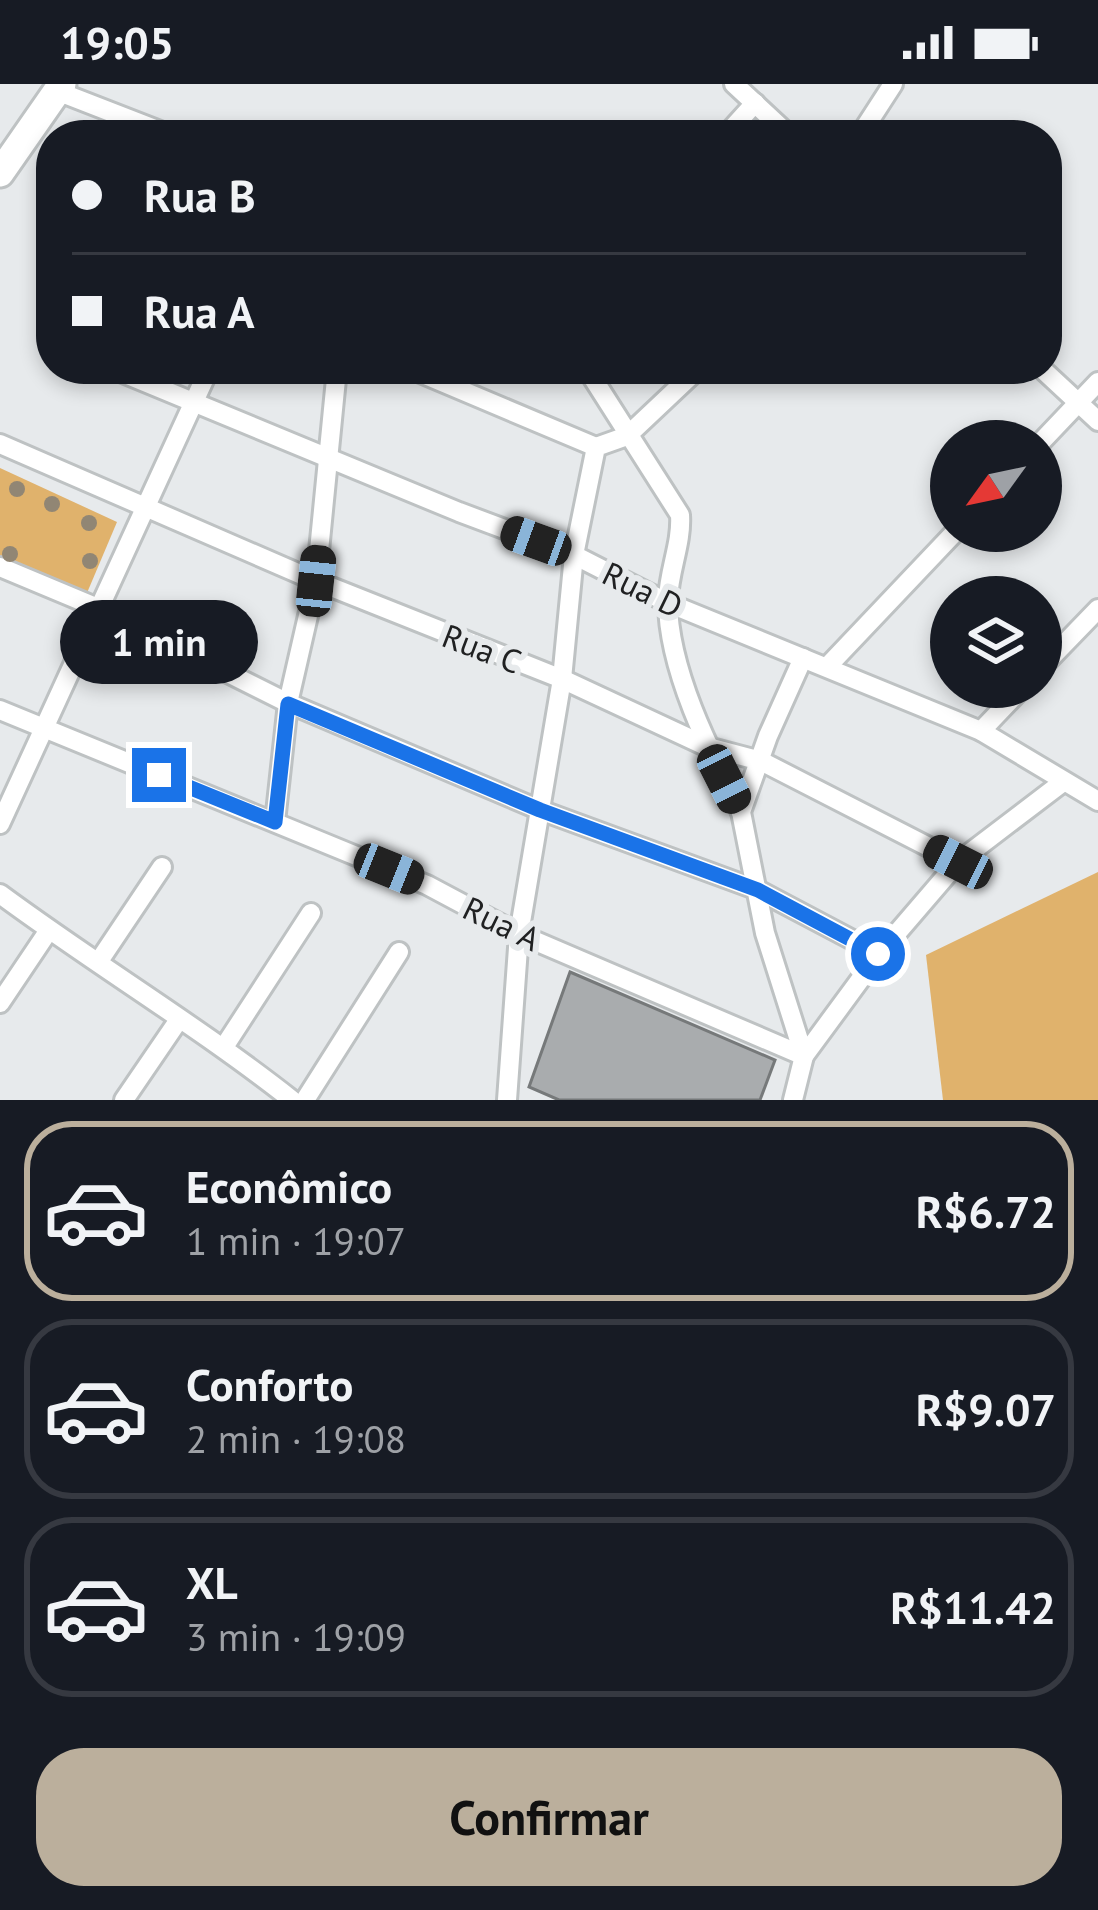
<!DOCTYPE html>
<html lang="pt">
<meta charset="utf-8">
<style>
:root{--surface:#171b24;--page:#20242c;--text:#f1f3f6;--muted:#9ea1a6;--line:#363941;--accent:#bbaf9c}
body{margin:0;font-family:"PT Sans",sans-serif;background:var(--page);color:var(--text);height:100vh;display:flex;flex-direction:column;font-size:45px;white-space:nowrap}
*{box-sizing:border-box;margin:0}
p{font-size:39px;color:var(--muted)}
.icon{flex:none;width:66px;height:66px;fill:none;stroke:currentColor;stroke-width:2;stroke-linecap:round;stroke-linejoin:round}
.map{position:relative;height:1016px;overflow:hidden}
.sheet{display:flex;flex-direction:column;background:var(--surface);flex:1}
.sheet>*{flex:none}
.guide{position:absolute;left:36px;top:36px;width:1026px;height:264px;border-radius:48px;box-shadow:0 6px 18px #0003;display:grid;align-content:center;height:264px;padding:0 36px;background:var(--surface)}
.needle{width:78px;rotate:237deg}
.tools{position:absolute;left:930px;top:336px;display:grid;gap:24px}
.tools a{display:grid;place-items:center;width:132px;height:132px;border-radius:50%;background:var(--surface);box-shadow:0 6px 18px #0003;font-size:60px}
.end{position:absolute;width:54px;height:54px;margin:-27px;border:15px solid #1a73e8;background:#fff;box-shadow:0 0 0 6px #fff}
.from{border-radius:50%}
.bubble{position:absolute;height:84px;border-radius:42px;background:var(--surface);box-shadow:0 6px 18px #0003;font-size:39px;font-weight:700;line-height:84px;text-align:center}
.car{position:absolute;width:36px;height:72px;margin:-36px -18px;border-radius:15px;box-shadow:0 0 9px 3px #0007;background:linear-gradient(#222 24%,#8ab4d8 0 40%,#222 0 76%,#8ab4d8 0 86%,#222 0)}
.guide b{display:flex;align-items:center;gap:42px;height:114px;font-size:45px}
.guide b+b{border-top:3px solid var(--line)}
.guide i{width:30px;height:30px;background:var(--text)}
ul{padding:21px 0 0;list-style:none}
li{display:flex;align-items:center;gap:36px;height:180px;margin:0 24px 18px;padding:0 12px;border:6px solid var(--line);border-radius:48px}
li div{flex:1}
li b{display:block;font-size:45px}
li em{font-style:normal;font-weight:700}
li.on{border-color:var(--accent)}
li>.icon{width:108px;height:108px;stroke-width:1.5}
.button{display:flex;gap:24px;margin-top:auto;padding:24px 36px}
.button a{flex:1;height:138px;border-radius:48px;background:var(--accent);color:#111;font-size:48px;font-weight:700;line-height:138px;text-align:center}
.status{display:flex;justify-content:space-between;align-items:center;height:84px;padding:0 60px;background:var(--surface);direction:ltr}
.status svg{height:33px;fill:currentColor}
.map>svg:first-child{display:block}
.green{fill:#e0b26c}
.building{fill:#a9acae;stroke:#76797a;stroke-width:3}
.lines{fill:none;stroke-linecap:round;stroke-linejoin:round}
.minor-casing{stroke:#bec2c3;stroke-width:24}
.secondary-casing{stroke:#bec2c3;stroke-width:33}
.minor{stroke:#fff;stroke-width:18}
.secondary{stroke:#fff;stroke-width:27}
.tree{fill:#918674}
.route{stroke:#1a73e8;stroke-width:15}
.labels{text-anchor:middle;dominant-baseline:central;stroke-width:12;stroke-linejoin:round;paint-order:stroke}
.street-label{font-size:33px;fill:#202122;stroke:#e7eaec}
</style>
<div class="status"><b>19:05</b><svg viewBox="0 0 49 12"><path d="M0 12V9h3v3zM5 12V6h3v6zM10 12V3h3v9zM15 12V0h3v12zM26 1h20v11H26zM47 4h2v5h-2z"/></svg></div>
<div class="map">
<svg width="1098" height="1016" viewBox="0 0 1098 1016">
<rect width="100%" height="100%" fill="#e7eaec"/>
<!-- green -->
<g class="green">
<path d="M0,384l117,54 -33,78 -84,-35z"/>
<path d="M1098,788v228h-155l-17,-145z"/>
</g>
<!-- building -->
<path class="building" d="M570,888l205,88 -15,40h-201l-30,-13z"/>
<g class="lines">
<!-- minor casing -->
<g class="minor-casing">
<g id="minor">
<path d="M734,0l55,51"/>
<path d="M57,7l113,44"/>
<path d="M726,51l29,-32"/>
<path d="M860,51l33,-51"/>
<path d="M113,285l346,143 115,43 94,48 313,128 117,70"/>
<path d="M411,285l185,78"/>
<path d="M587,285l93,146c2,28 -11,55 -12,84 -1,69 42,153 73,213"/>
<path d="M1042,285l56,52"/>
<path d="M1041,358l57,-60"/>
<path d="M0,360l316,137 246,98 146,68 53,14 197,101"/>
<path d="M0,483l98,41 190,95 252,107 218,80 121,64"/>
<path d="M803,574l-35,78 -27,76 24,121 39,123"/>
<path d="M827,583l129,-136"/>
<path d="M1041,584l57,-59"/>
<path d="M0,626l427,175 92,49 285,122"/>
<path d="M981,647l42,-44"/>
<path d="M275,738l13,-119 28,-122 21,-212"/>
<path d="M0,740l209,-455"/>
<path d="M0,810c96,71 198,132 292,206"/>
<path d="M99,877l63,-94"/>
<path d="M0,919l49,-73"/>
<path d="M224,963l87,-134"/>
<path d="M124,1016l54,-79"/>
<path d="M305,1016l94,-148"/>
<path d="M507,1016l12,-166 43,-255 12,-124 22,-108 31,-11 71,-67"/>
<path d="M793,1016l11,-44 75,-102 79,-92 105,-80"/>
</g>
</g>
<!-- secondary casing -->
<g class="secondary-casing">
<path id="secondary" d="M0,89l62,-89"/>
</g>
<!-- minor -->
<use href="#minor" class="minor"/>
<!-- secondary -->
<use href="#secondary" class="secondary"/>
</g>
<!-- trees -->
<g class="tree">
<circle cx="17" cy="405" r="8"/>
<circle cx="52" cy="420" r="8"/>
<circle cx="89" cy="439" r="8"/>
<circle cx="10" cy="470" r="8"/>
<circle cx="90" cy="477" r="8"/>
</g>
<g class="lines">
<!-- route -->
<path class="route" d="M159,691l116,47 13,-118 252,106 218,80 120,64"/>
</g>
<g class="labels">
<!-- street labels -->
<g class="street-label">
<text transform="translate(643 505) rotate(26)">Rua D</text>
<text transform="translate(482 564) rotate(21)">Rua C</text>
<text transform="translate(502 839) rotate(26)">Rua A</text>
</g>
</g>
</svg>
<div class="tools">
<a><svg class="needle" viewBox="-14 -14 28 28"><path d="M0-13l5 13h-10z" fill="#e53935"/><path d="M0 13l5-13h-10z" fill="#9ea1a6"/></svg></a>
<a><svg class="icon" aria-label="layers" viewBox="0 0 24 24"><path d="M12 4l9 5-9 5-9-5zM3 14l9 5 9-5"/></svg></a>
</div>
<i class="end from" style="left:878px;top:870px"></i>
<i class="end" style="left:159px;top:691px"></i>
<div class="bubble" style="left:60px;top:516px;width:198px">1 min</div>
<i class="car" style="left:536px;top:457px;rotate:290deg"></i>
<i class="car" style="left:316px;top:497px;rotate:6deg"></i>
<i class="car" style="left:724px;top:695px;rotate:153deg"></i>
<i class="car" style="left:958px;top:778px;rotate:297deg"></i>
<i class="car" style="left:389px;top:785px;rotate:112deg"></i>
<div class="guide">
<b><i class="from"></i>Rua B</b>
<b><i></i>Rua A</b>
</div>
</div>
<section class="sheet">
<ul>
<li class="on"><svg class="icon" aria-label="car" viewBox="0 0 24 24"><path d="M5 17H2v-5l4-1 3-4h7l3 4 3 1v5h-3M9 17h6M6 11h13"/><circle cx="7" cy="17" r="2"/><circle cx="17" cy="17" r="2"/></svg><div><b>Econômico</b><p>1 min · 19:07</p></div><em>R$6.72</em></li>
<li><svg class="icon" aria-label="car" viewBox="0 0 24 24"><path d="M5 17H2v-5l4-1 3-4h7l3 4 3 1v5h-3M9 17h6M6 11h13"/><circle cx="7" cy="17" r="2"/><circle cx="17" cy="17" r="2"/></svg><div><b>Conforto</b><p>2 min · 19:08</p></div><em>R$9.07</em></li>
<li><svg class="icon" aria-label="car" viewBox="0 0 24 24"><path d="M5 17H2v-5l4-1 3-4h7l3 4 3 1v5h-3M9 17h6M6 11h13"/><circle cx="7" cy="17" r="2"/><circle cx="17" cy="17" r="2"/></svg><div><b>XL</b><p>3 min · 19:09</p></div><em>R$11.42</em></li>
</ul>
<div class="button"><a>Confirmar</a></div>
</section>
